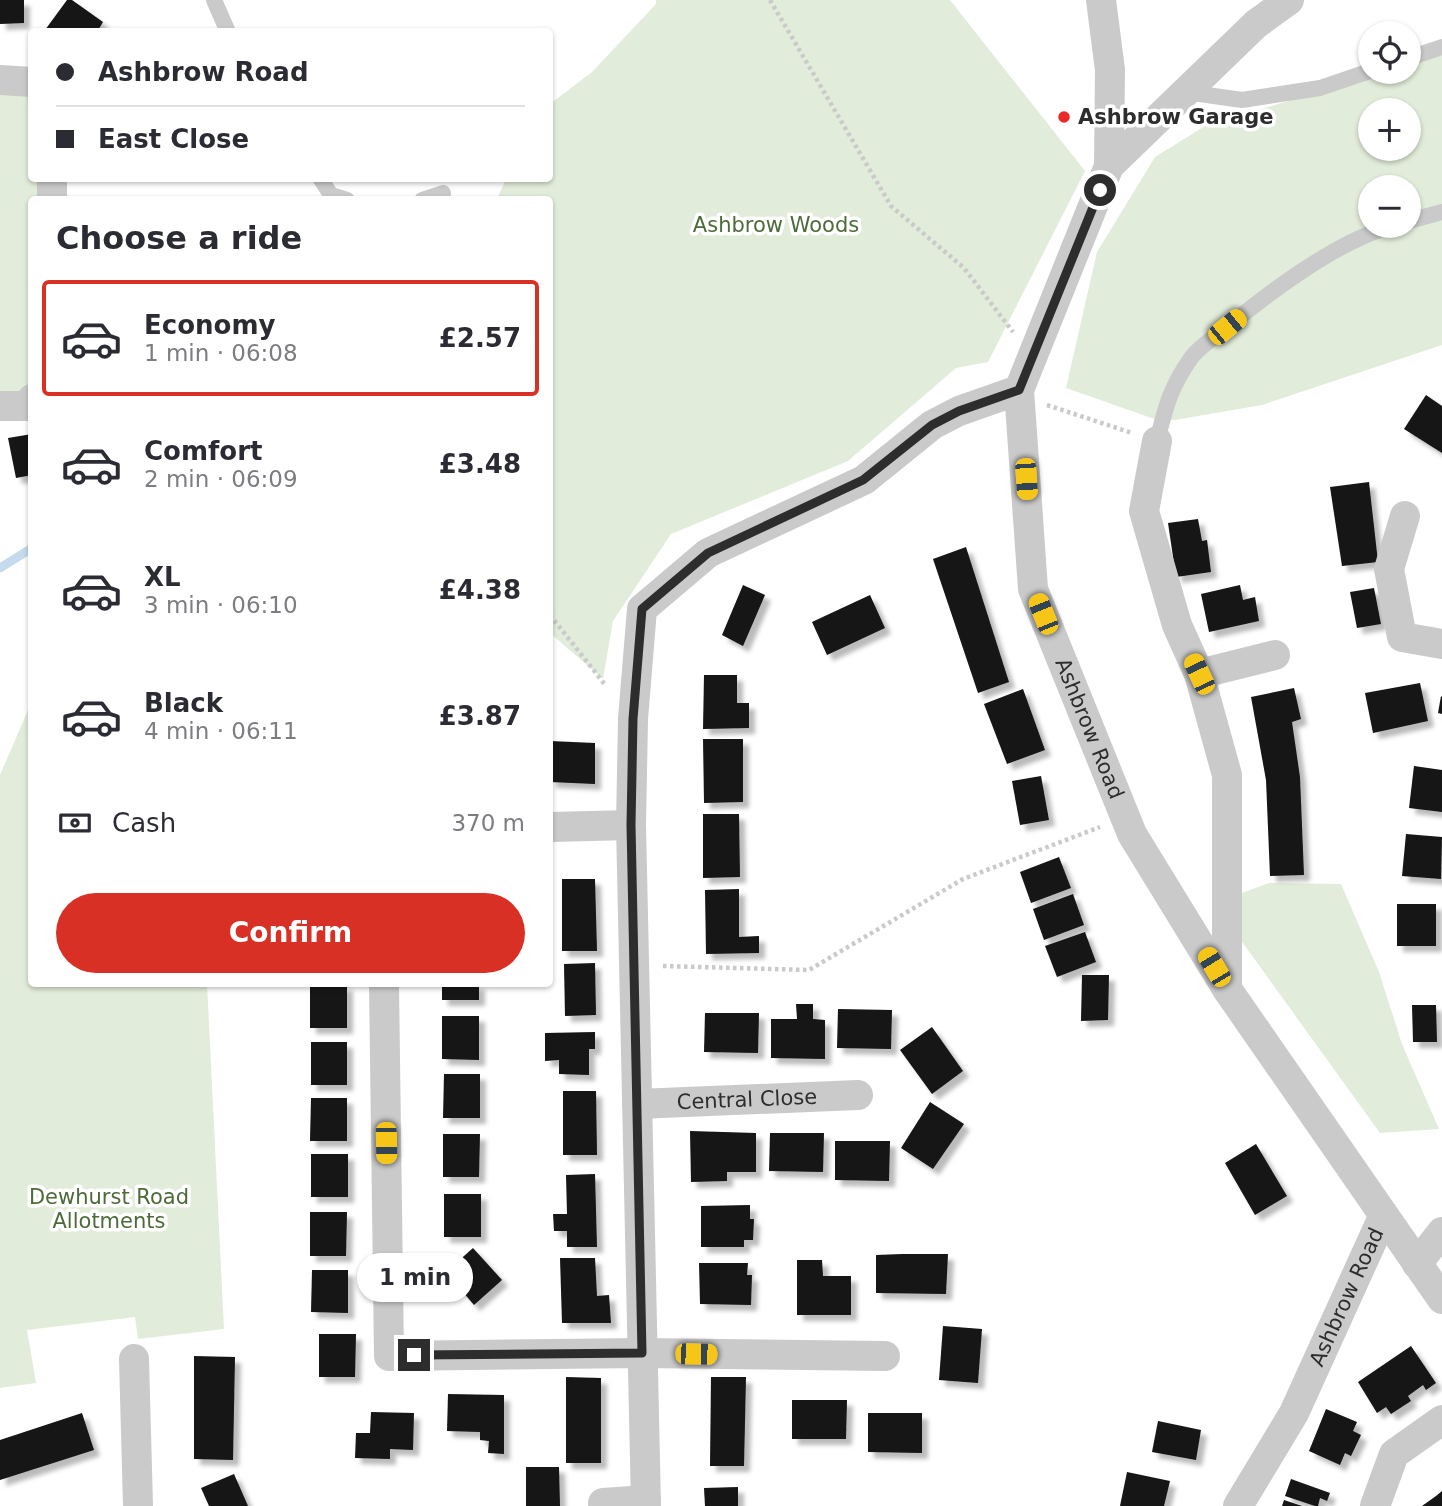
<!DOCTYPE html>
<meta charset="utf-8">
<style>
:root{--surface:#fff;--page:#f2f2f3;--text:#2b2b33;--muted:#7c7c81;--line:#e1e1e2;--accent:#d93025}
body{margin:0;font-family:"DejaVu Sans",sans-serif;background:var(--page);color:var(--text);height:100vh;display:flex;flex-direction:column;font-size:26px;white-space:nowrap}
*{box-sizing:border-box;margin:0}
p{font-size:23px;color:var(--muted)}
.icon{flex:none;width:38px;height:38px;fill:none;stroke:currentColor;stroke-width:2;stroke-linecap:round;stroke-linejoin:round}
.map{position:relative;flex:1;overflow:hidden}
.panel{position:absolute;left:28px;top:196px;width:525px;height:791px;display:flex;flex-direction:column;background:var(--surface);border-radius:7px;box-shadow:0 2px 5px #0004}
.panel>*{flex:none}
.top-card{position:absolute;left:28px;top:28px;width:525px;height:154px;border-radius:7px;box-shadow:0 2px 5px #0004;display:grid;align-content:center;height:154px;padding:0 28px;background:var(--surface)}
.fabs{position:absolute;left:1358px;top:21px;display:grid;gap:14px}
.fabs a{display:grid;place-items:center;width:63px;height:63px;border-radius:50%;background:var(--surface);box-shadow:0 2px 5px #0004;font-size:35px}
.end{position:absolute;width:32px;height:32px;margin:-16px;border:9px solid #2d2d2d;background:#fff;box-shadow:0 0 0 4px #fff}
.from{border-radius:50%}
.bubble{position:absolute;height:49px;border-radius:24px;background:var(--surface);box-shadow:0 2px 5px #0004;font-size:23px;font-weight:700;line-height:49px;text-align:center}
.car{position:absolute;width:21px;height:42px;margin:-21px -10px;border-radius:9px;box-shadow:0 0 5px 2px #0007;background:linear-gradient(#f5c518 24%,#345 0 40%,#f5c518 0 76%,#345 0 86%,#f5c518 0)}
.top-card b{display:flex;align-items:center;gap:24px;height:66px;font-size:26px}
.top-card b+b{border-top:2px solid var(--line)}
.top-card i{width:18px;height:18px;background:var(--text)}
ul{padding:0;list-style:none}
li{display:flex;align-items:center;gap:21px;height:116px;margin:0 14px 10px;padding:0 14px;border:4px solid transparent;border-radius:7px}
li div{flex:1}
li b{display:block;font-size:26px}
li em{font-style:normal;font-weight:700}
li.current{border-color:var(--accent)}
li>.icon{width:63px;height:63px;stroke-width:1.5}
h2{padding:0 28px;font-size:32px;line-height:84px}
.pay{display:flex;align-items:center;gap:18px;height:77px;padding:0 28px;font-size:26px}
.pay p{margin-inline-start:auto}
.action{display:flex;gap:14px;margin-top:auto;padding:14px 28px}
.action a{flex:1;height:80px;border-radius:42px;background:var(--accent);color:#fff;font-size:28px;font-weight:700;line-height:80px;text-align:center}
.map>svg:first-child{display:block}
.green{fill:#e2ecda;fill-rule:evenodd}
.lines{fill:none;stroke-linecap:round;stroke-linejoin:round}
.stream{stroke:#c5daec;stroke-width:9}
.building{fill:#141414;filter:url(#shadow)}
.path{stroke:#cacaca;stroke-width:4.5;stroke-dasharray:3.5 3.5;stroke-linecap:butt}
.service{stroke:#cacaca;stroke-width:16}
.minor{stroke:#cacaca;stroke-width:30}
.route{stroke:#2d2d2d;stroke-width:9}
.poi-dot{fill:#eb2a28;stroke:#fff;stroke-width:2.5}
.labels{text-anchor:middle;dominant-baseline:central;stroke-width:7;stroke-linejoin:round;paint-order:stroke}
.poi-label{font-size:21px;font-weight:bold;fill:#2d2d2d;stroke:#fff;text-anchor:start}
.park-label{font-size:21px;fill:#4c6b39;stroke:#fff}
.street-label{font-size:21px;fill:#2d2d2d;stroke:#fff}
</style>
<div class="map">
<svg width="1442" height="1506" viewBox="0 0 1442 1506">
<defs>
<filter id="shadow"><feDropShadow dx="6" dy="6" stdDeviation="2" flood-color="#0004"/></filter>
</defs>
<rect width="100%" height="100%" fill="#fff"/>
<!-- green -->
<g class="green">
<path d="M656,0h294l135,171 -97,191 -32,6 -108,93 -177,73 -58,87 -10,58 -53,-46v-433l-53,-1 9,-20 44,-1v-74l42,-32 64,-68z"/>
<path d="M1442,55v290l-180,60 -99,17 -97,-34 31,-136 58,-95 50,-31 180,-54h24v-7zM1370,110h39v39h-39zM1370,187h39v39h-39z"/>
<path d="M0,80l31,2 1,96 20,1v20l-20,1v199l-32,7z"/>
<path d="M31,703l1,281h175l17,345 -86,10 -3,-22 -108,13 9,53 -36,5v-613z"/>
<path d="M1269,883l72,1 38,88 23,72 37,85 -59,4 -140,-194 -1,-45z"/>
</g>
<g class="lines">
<!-- stream -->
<path class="stream" d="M0,568l32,-20"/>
</g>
<!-- building -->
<g class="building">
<path d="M0,0h24v23l-24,1z"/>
<path d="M67,0h5l31,22 -6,10 -52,-2z"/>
<path d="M1426,395l16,11v47l-38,-24z"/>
<path d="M32,434v41l-16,3 -8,-40z"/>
<path d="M1369,482l9,80 -36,4 -12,-79z"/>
<path d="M1198,519l4,22 5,-1 4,32 -35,5 -8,-54z"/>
<path d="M966,547l43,135 -31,11 -45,-134z"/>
<path d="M743,585l22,10 -22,51 -21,-11z"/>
<path d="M1240,585l3,15 12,-3 4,24 -50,11 -8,-38z"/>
<path d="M1374,588l7,36 -24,4 -7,-36z"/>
<path d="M870,595l15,33 -58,27 -15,-33z"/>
<path d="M704,675h33v28h12v25l-46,1z"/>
<path d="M1420,683l8,38 -55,12 -8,-40z"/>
<path d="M1294,688l7,31 -9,3 8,55 4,98 -34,1 -4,-96 -15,-83z"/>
<path d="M1023,689l22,61 -38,14 -23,-60z"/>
<path d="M1441,696l1,1v17l-4,-1z"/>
<path d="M703,739h40v63l-39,1z"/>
<path d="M550,741l45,2v41l-45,-2z"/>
<path d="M1414,766l28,4v42l-33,-4z"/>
<path d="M1041,776l8,44 -29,5 -8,-44z"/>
<path d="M703,814h36l1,63 -37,1z"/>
<path d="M1406,834l36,3 -1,42 -39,-3z"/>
<path d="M1059,857l12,31 -40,15 -11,-31z"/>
<path d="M562,879h33l2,72h-35z"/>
<path d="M739,889v48l20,-1v17l-53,1 -1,-64z"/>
<path d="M1073,894l11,31 -40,15 -11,-31z"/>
<rect x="1397" y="904" width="39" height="42"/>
<path d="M1085,932l11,30 -39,15 -12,-31z"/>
<path d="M595,963l1,52 -31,1 -1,-52z"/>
<path d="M1082,975h27l-1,45 -27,1z"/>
<rect x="442" y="984" width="37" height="16"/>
<rect x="310" y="985" width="37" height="43"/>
<path d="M796,1004h17v15l12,1v39l-54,-1v-39h26z"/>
<path d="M1412,1005h24l1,37h-24z"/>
<path d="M838,1009l54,1 -1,39 -54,-1z"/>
<path d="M705,1013h54l-1,40 -54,-1z"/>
<path d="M442,1016h37v44l-37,-1z"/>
<path d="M932,1027l31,44 -31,23 -32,-44z"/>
<path d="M595,1032v17h-6v26l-30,-1v-14l-14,1v-28z"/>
<rect x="311" y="1042" width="36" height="43"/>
<path d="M444,1074h36v44h-37z"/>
<path d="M563,1091h33l1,64h-34z"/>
<path d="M311,1098h36v43h-37z"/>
<path d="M930,1102l34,22 -31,45 -32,-21z"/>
<path d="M690,1131l66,2v39h-29v9l-36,1z"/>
<path d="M770,1133h54l-1,39 -54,-1z"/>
<path d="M443,1134h37l-1,43h-36z"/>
<path d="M835,1141h55l-1,40 -54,-1z"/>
<path d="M1256,1144l31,52 -32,19 -30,-52z"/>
<rect x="311" y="1154" width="37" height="43"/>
<path d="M595,1174l2,73h-30v-16h-13l-1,-17h14l-1,-39z"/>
<rect x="444" y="1194" width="37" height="43"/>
<path d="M750,1205v14h4l-1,21h-9v7h-43v-41z"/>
<path d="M310,1212h37l-1,44h-36z"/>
<path d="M473,1248l29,32 -28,25 -28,-33z"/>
<path d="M902,1254h46l-2,40 -70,-1v-38z"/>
<path d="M560,1258h35l2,38 12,-1 2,28h-49z"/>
<path d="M797,1260h25l1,16h28v39h-54z"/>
<path d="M699,1263h49l-1,12h5l-1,30 -51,-1z"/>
<path d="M312,1270h36v43l-37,-1z"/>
<path d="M943,1326l39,3 -4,54 -39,-3z"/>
<path d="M319,1334h37l-1,43h-36z"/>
<path d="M1411,1346l25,37 -10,7 -3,-5 -15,11 3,5 -20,13 -5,-7 -9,6 -19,-31z"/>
<path d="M194,1356l41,1 -2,103 -39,-1z"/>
<path d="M566,1377l35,1v85h-35z"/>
<path d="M711,1377h35l-2,89h-34z"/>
<path d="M448,1394l56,1v59l-16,-1 1,-12 -9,-1v-8l-33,-1z"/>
<path d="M792,1400h55l-1,39h-54z"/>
<path d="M1326,1409l31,13 -4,9 8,4 -10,21 -6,-3 -5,12 -31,-14z"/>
<path d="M371,1412l43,1 -1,37 -23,-1v10l-35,-1 1,-25h14z"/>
<path d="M82,1413l12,37 -94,30v-40z"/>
<path d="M868,1413h54v40l-54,-1z"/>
<path d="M1158,1421l43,9 -5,30 -44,-8z"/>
<path d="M526,1467h33l1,39h-34z"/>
<path d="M1127,1472l43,9 -6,25h-44z"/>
<path d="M234,1474l14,32h-39l-8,-18z"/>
<path d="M1291,1479l39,14 -3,8 -7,-3 -2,8h-3l-30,-10z"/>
<path d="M738,1487v19h-33l-1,-18z"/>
<path d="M1442,1491v15h-20l14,-10z"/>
<path d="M1284,1500l18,6h-20z"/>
</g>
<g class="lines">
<!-- path -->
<g class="path">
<path d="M770,0l121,206 73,62 49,64"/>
<path d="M1047,405l85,28"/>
<path d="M550,615l56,71"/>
<path d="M663,966l146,4 154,-91 137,-52"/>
</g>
<!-- service -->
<g class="service">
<path d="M214,0l14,32"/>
<path d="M1409,58l33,-11"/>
<path d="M1186,92l56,8 78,-12 50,-17"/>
<path d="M320,178l11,17 16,5"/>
<path d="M422,200l21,-7"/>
<path d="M1409,221l33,-9"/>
<path d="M1157,441c9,-35 13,-53 34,-83 8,-11 22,-20 33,-28 44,-37 113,-89 168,-104"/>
</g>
<!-- minor -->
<g class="minor">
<path id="s1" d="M1101,0l9,70 -1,96 -90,224 14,199 99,245 95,155 215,310"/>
<path d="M0,80l32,2"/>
<path d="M1109,166l147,-142 33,-24"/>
<path d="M52,200v-22"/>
<path d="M0,406h27l5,-7"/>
<path d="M1157,441l-13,70 33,114 22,49 28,101v214"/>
<path d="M1405,516l-16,53 13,68 40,7"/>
<path d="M1199,674l76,-19"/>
<path d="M550,827l81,-2"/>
<path d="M384,984l5,372 253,-3 243,3"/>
<path id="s2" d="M637,1104l221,-9"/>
<path d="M1417,1264l25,-32"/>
<path d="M134,1359l4,147"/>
<path d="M603,1506v-3l43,-3"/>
<path d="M646,1506l-15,-681 2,-106 9,-110 66,-56 156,-73 68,-55 27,-14 60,-21"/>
<path id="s3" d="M1238,1506l56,-93 89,-196"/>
<path d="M1375,1506l19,-52 48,-34"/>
</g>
</g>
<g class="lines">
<!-- route -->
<path class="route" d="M414,1355l228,-2 -11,-528 2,-106 9,-110 66,-56 155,-73 69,-55 27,-14 60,-21 81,-200"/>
</g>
<!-- markers -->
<circle class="poi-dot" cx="1064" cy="117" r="7"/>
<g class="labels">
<!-- poi labels -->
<g class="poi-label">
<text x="1078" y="117">Ashbrow Garage</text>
</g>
<!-- park labels -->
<g class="park-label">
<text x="776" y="225">Ashbrow Woods</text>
<text x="109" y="1197">Dewhurst Road<tspan x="109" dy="24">Allotments</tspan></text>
</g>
<!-- street labels -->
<g class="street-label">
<text stroke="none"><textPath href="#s1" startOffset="758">Ashbrow Road</textPath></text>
<text stroke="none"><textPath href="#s2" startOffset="110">Central Close</textPath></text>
<text stroke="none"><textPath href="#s3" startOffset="236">Ashbrow Road</textPath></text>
</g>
</g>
</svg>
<div class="fabs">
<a><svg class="icon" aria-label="locate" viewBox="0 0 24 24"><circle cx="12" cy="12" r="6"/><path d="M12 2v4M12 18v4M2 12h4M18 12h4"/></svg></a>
<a>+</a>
<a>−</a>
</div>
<i class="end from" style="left:1100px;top:190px"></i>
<i class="end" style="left:414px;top:1355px"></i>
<div class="bubble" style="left:357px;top:1253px;width:116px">1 min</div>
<i class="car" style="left:1227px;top:327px;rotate:51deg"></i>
<i class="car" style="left:1026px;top:479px;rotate:176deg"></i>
<i class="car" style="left:1043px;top:614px;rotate:338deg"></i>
<i class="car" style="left:1199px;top:674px;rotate:335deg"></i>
<i class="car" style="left:1214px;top:967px;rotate:329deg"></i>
<i class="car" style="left:386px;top:1143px;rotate:179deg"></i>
<i class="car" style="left:696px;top:1354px;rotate:91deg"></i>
<div class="top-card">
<b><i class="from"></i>Ashbrow Road</b>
<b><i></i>East Close</b>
</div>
<section class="panel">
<h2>Choose a ride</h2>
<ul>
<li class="current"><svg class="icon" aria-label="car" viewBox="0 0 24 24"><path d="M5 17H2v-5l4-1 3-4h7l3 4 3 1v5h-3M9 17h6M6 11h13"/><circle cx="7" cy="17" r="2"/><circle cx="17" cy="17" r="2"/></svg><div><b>Economy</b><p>1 min · 06:08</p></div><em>£2.57</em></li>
<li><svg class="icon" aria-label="car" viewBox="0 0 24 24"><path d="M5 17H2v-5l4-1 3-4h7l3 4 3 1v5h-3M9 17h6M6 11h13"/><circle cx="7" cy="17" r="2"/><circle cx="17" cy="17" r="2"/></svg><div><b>Comfort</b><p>2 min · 06:09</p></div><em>£3.48</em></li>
<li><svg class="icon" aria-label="car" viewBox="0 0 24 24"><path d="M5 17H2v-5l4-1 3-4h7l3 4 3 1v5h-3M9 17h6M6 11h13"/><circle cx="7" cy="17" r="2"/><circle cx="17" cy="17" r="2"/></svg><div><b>XL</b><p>3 min · 06:10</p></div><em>£4.38</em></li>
<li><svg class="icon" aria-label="car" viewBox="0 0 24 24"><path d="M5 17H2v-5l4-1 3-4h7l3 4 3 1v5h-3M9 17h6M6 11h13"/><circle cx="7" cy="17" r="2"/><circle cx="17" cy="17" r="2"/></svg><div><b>Black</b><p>4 min · 06:11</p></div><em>£3.87</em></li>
</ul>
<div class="pay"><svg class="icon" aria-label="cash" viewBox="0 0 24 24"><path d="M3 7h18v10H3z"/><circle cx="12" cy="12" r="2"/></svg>Cash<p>370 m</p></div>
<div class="action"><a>Confirm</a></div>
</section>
</div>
